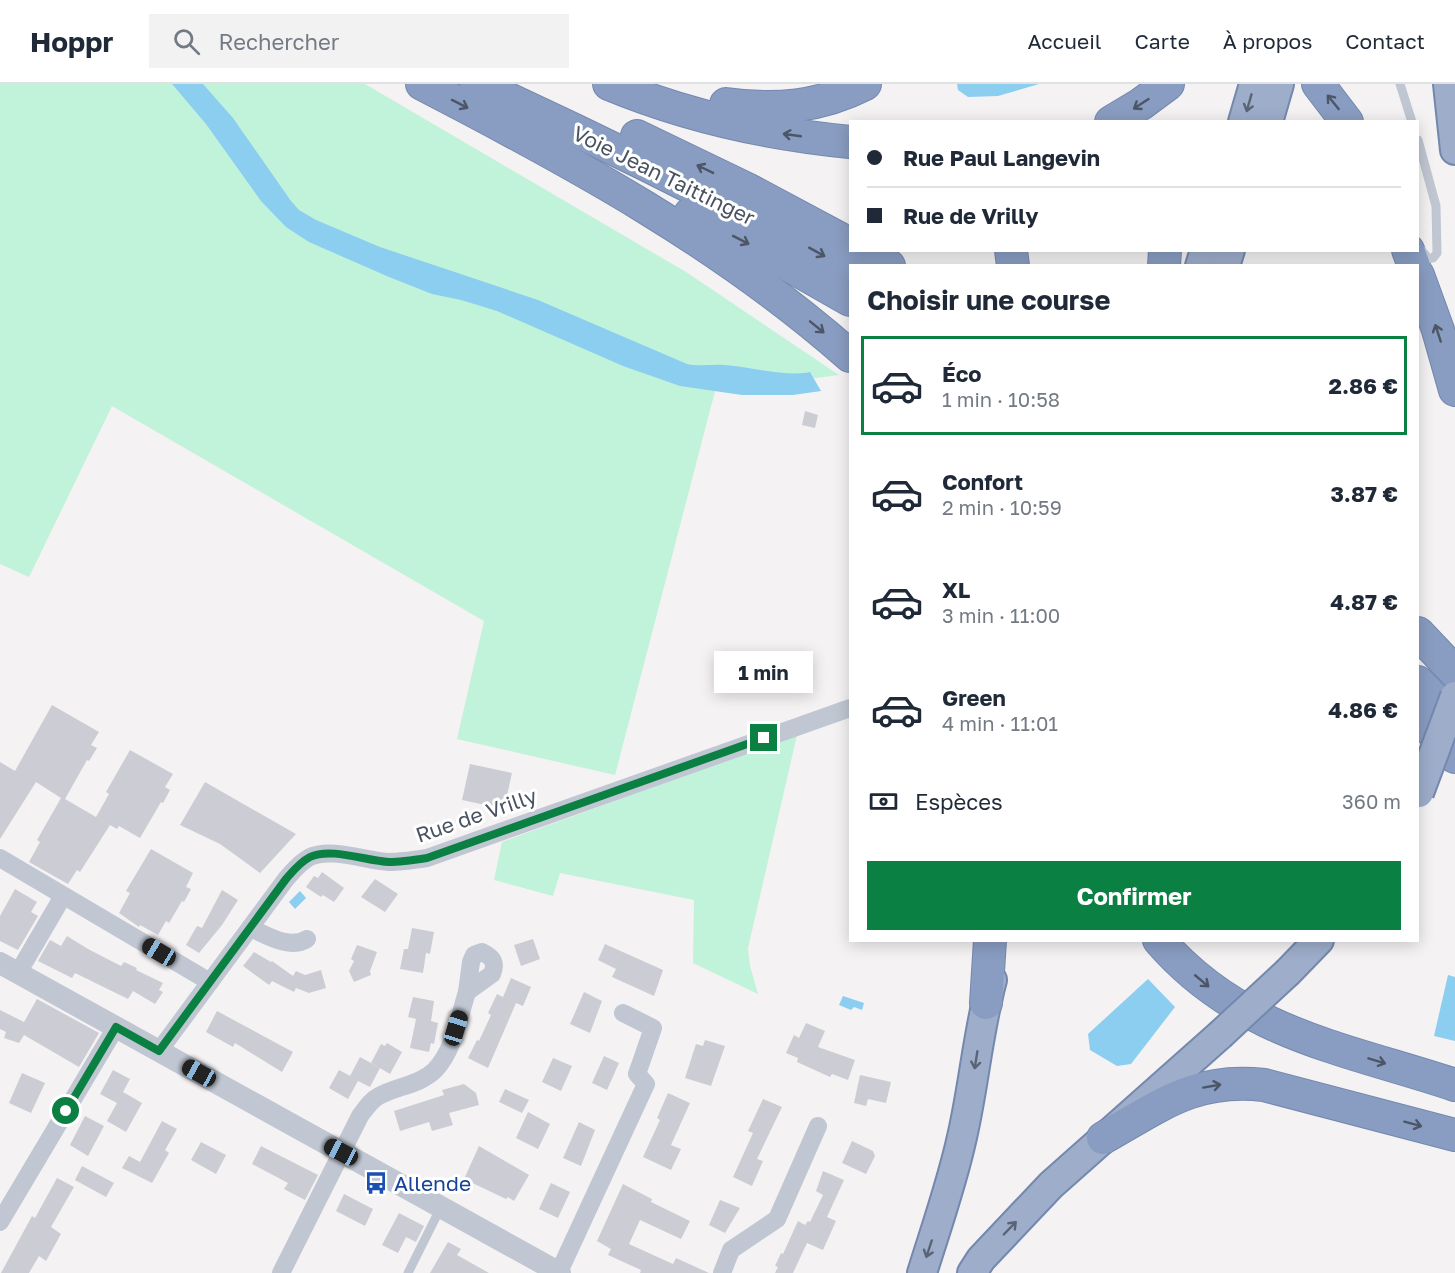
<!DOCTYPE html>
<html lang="fr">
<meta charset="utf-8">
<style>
:root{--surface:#fff;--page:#f2f2f3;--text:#1f2937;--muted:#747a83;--line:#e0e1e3;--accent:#0b8043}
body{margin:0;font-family:"Golos Text",sans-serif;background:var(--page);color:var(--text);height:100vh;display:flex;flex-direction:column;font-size:22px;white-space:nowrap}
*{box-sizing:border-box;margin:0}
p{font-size:20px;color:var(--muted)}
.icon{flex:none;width:33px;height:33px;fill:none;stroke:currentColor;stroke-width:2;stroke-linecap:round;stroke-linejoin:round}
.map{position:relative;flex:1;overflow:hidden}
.panel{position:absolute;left:849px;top:180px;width:570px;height:678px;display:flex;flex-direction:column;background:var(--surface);border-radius:0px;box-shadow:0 3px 15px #0003}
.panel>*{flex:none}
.top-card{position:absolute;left:849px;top:36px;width:570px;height:132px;border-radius:0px;box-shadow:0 3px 15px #0003;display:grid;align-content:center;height:132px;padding:0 18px;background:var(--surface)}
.end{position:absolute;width:27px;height:27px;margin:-14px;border:8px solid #0b8043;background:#fff;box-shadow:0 0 0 3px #fff}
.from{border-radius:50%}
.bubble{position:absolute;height:42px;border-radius:0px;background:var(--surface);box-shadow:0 3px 15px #0003;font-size:20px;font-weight:700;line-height:42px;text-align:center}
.car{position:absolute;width:18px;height:36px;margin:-18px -9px;border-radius:8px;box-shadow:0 0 4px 2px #0007;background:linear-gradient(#222 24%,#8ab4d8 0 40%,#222 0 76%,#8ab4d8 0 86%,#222 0)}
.top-card b{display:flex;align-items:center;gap:21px;height:57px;font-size:22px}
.top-card b+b{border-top:2px solid var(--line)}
.top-card i{width:15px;height:15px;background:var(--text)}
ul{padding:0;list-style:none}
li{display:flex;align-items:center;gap:18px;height:99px;margin:0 12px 9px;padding:0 6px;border:3px solid transparent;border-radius:0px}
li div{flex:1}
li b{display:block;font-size:22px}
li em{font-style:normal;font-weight:700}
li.selected{border-color:var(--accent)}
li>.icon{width:54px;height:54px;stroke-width:1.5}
h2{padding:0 18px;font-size:27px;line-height:72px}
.pay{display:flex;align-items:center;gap:15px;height:66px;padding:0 18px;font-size:22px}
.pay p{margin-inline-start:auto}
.cta{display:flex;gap:12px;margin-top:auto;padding:12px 18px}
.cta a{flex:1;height:69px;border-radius:0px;background:var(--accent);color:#fff;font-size:24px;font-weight:700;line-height:69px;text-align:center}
header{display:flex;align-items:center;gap:36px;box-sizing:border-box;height:84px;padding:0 30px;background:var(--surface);border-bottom:2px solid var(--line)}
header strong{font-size:28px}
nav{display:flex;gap:33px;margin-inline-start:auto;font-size:21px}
.search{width:420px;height:54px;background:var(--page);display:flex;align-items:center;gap:15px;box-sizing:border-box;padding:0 21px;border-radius:0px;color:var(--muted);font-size:22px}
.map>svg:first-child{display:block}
.green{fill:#c1f2da}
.water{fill:#8ccef0}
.building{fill:#cccdd4}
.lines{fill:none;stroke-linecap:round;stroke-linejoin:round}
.trunk-casing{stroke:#7488ae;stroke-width:32}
.motorway-casing{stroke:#7488ae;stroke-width:34}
.service{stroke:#c0c7d2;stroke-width:9}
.minor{stroke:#c0c7d2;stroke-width:18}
.tertiary{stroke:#c0c7d2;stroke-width:22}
.trunk{stroke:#9dadca;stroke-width:28}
.motorway{stroke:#899dc2;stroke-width:32}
.trunk-bridge-casing{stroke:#7488ae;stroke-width:32;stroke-linecap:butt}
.trunk-bridge{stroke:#9dadca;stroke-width:28}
.oneway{stroke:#4c5666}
.oneway2{stroke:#5a6476}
.route{stroke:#0b8043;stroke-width:8}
.labels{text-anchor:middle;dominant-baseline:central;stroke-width:6;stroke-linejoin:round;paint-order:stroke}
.street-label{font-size:21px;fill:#495261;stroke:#fff}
.transit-label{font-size:21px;fill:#164399;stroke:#fff;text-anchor:start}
</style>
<header>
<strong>Hoppr</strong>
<div class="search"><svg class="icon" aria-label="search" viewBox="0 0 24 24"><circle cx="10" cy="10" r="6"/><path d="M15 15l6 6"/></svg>Rechercher</div>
<nav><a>Accueil</a><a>Carte</a><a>À propos</a><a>Contact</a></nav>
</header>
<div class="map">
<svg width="1455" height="1189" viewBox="0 0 1455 1189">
<rect width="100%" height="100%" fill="#f4f2f2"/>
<!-- green -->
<g class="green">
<path d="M0,0h365l321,188 153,103 -124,16 -100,384 -158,-36 27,-118 -372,-215 -83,171 -29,-13z"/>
<path d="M797,651l-49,213 2,18 8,28 -65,-31 1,-63 -134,-27 -7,23 -59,-16 8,-38z"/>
</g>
<!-- water -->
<g class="water">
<path d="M172,0h31l30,34 58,83 8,9 17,10 64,27 158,53 149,64c12,3 25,0 38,1 25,2 62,12 85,7l11,19 -28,4h-51l-62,-9 -57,-20 -126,-55 -36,-11 -29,-6 -43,-17 -80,-35 -23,-15 -25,-26 -55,-77z"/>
<path d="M957,0h82l-41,12 -30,1 -10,-7z"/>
<path d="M300,807l6,7 -11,11 -6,-7z"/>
<path d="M1448,891l7,2v64l-21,-5z"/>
<path d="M1148,895l27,28 -44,57 -14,2 -27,-16 -2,-16z"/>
<path d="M843,912l21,7 -2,7 -8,-3 -3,3 -12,-5z"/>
</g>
<!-- building -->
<g class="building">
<path d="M805,327l13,4 -3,13 -13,-3z"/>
<path d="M52,621l47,27 -8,13 6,3 -8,13 -2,-1 -22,39 31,18 13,-23 -3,-2 24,-42 43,24 -8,13 5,3 -7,13 -2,-1 -21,36 -21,-12 -2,3 -7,-4 -30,47 -3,-2 -9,14 -39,-22 11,-20 -3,-2 24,-42 -25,-16 -36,57v-77l15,9z"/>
<path d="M470,680l42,9 -8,36 -42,-9z"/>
<path d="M205,698l91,52 -36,39 -40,-29 -40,-19z"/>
<path d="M151,765l42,24 -7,14 5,2 -7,13 -2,-1 -13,22 -3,-2 -8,14 -18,-10 -1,2 -20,-14 11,-20 -4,-2z"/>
<path d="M322,788l22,16 -10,14 -11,-7 -2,2 -15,-10 8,-11 4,2z"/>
<path d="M375,795l23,15 -13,18 -24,-15z"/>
<path d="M15,805l22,13 -6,10 7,4 -20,34 -18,-9v-25z"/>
<path d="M222,806l16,10 -16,25 -23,28 -13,-8 11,-19 5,2z"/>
<path d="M412,844l22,4 -4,22 -4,-1 -3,20 -23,-4 4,-20h4z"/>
<path d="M67,852l21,13 33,17 3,-4 13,6 -1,2 27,13 -4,7 4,2 -8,12 -22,-13 -5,8 -53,-26 -3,5 -34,-17 12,-21 11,6z"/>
<path d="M533,855l7,20 -19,7 -7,-21z"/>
<path d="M605,860l58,26 -9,26 -42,-19 4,-8 -18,-9z"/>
<path d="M357,861l20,7 -7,19 1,4 -17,7 -5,-11 5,-10 -3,-2z"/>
<path d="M254,868l17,10 1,-1 21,15 3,-5 9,4 16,-5 5,18 -17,5 -13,-5 -2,4 -22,-11 -3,4 -26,-19z"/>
<path d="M511,894l20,9 -8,19 -7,-3 -28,65 -20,-10 9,-18 2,1 12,-26 -3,-2 9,-19 6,3z"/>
<path d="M584,908l18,9 -12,32 -20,-9z"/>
<path d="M413,913l21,4 -3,20 7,2 -4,21 -3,-1 -2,9 -19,-4 6,-29 -8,-2z"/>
<path d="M37,915l62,34 -20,34 -55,-32 -5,8 -15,-5 2,-6 -6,-3v-19l24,12z"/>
<path d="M217,927l76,41 -11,20 -47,-29 -2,4 -27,-15z"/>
<path d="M806,939l19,8 -7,16 37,13 -7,20 -16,-6 -2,3 -33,-15 1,-4 -12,-5 8,-18 5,3z"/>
<path d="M705,956l20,6 -14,40 -26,-8 11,-34 7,2z"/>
<path d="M387,959l15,9 -12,22 -19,-11 10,-19 4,2z"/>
<path d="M604,972l15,7 -12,27 -15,-7z"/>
<path d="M360,973l20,11 -10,19 -12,-6 -10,18 -19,-11 10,-18 19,10 -8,-4z"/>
<path d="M553,974l19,8 -11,25 -19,-9z"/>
<path d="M113,986l17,9 -7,13 19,11 -16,29 -19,-11 10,-18 -17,-9z"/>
<path d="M22,989l23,10 -14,30 -22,-10z"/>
<path d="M860,991l31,7 -5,21 -18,-4 -2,7 -12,-3z"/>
<path d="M464,1000l12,9 3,12 -30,8 4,12 -21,6 -3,-9 -29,9 -6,-20 50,-16 -2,-5z"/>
<path d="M505,1005l24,11 -7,13 -23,-11z"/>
<path d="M668,1009l22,10 -19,42 10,4 -10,21 -28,-13 17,-37 -3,-2z"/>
<path d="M763,1015l19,8 -25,52 6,2 -11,25 -19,-9 20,-44 -5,-2z"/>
<path d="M528,1028l22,12 -12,25 -22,-11z"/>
<path d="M85,1032l19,10 -16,30 -18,-11z"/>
<path d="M162,1037l15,8 -12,21 4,3 -17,30 -30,-15 7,-12 11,6z"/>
<path d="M579,1038l16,8 -14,36 -18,-8z"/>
<path d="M852,1057l21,10 2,5 -9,18 -24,-11z"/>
<path d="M201,1058l25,13 -10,19 -25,-14z"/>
<path d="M261,1062l57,29 -13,25 -21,-11 4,-6 -36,-19z"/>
<path d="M479,1062l50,29 -15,26 -6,-4 -2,2 -42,-20z"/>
<path d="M82,1082l32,17 -8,14 -31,-17z"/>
<path d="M823,1087l21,9 -17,37 9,4 -13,29 -16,-7 -14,30h-18l3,-6 -3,-1 6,-13 2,1 15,-33 7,4 3,-4 2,1 13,-27 -7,-4z"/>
<path d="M57,1094l17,9 -23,40 10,7 -15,27 -7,-5 -10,17h-28l31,-57 3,2z"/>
<path d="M551,1099l19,9 -12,26 -19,-9z"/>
<path d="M623,1100l29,15 -1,3 39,19 -9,18 -41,-19 -11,24 44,20 3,-6 33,15h-69l1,-3 -33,-15 3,-6 -14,-8z"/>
<path d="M344,1110l29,15 -8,17 -29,-15z"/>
<path d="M720,1116l20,8 -15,25 -16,-8z"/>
<path d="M399,1129l25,13 -8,16 -10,-5 -8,16 -16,-8z"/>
<path d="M448,1158l13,7 -4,6 32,18h-59z"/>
</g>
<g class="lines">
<!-- trunk casing -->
<g class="trunk-casing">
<g id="trunk">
<path d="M1448,0l7,66"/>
<path d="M1243,38l11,-38"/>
<path d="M1268,38l11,-38"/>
<path d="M1200,182l5,-16"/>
<path d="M1225,182l5,-16"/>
<path d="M1288,888l31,-32"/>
<path d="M922,1189c14,-45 30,-90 40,-136 12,-52 16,-106 30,-157"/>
<path d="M972,1189l9,-14 70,-74 169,-150"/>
</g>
</g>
<!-- motorway casing -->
<g class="motorway-casing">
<g id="motorway">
<path d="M422,0c151,78 300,159 428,272"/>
<path d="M476,0c127,58 252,120 374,187"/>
<path d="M609,0c77,32 158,50 241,58"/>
<path d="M1318,0l29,38"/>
<path d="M726,20c49,7 94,3 139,-20"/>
<path d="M1111,38l30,-18 27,-20"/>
<path d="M637,52l110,53 103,55"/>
<path d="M690,130l79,40 81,46"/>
<path d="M863,166l26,16"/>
<path d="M1011,166l2,16"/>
<path d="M1408,166l6,16"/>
<path d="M1164,182l1,-16"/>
<path d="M1418,191l20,55 17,60"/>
<path d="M1418,549l37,39"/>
<path d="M1418,598l37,39"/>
<path d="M1418,632l37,41"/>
<path d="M1159,856c81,94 185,108 296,145"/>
<path d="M986,919l4,-63"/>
<path d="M1103,1054c57,-32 92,-61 161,-53l191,50"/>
</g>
</g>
<!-- service -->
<g class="service">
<path d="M1400,0l12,38"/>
<path d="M1418,56l18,66 1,47 -4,5 -4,1 -8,-9"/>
<path d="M408,1189l33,-66"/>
</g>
<!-- minor -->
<g class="minor">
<path d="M0,774l210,124"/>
<path d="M250,844c17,7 39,22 57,11"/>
<path d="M482,868c10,5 15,10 10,22l-25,18 4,-30 3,-7z"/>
<path d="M18,889l45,-77"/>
<path d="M159,967l127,-172c7,-8 14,-17 24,-22 21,-10 56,4 79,5 12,0 25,-2 38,-4l423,-150"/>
<path d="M0,1138l116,-195"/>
<path d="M559,1188l87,-188 -9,-10 16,-46 -30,-15"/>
<path d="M281,1189l79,-157c6,-8 11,-16 19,-20 18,-10 41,-11 56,-26 19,-20 24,-53 32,-78"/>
<path d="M722,1189l9,-23 46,-31 41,-93"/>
</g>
<!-- tertiary -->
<path class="tertiary" d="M0,879l560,310"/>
<!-- trunk -->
<use href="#trunk" class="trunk"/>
<!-- motorway -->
<use href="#motorway" class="motorway"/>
<!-- trunk-bridge casing -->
<g class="trunk-bridge-casing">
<g id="trunk-bridge">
<path d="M1419,709l36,-97"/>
<path d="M1220,951l68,-63"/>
</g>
</g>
<!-- trunk-bridge -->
<use href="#trunk-bridge" class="trunk-bridge"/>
</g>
<!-- one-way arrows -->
<defs><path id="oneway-shaft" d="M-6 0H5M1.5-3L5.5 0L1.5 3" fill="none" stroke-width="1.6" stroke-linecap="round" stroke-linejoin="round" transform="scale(1.5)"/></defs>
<g class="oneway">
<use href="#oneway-shaft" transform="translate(1333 18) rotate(-129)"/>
<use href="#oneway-shaft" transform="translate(460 20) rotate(27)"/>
<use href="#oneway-shaft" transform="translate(1141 20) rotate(147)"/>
<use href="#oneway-shaft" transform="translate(792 51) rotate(-172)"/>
<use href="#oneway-shaft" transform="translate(705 85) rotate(-154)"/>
<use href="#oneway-shaft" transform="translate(741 156) rotate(27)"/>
<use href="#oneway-shaft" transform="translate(817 168) rotate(29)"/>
<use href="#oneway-shaft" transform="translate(817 243) rotate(39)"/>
<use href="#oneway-shaft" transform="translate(1438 249) rotate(-108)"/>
<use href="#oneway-shaft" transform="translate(1202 897) rotate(40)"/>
<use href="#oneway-shaft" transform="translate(1377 977) rotate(17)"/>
<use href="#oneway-shaft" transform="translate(1212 1002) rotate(-10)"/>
<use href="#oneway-shaft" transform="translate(1413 1040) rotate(15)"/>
</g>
<g class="oneway2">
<use href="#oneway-shaft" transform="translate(1249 19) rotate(106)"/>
<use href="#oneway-shaft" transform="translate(976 976) rotate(99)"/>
<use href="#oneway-shaft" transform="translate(1010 1144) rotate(-46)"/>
<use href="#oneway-shaft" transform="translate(929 1165) rotate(108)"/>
</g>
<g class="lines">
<!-- route -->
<path class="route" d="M66,1027l50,-84 43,24 127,-172c7,-8 14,-17 24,-22 21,-10 56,4 79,5 12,0 25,-2 38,-4l337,-120"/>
</g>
<!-- icons -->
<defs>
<g id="bus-bare" transform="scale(1.8)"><path d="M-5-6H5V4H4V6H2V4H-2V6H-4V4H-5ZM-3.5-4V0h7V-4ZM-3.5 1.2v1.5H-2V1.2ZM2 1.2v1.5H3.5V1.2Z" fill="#1a4fb4" stroke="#fff" stroke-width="2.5" paint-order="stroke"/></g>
</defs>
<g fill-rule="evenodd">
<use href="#bus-bare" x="376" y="1099"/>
</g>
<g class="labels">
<!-- street labels -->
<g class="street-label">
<text transform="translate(664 91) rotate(26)">Voie Jean Taittinger</text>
<text transform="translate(476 731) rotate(-19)">Rue de Vrilly</text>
</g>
<!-- transit labels -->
<g class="transit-label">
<text x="394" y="1099">Allende</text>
</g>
</g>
</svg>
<i class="end from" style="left:66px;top:1027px"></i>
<i class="end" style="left:764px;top:654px"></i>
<div class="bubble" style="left:714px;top:567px;width:99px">1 min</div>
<i class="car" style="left:159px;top:868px;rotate:301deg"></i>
<i class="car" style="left:456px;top:944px;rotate:17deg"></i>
<i class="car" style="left:199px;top:989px;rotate:299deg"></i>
<i class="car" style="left:341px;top:1068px;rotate:298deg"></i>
<div class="top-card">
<b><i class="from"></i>Rue Paul Langevin</b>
<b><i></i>Rue de Vrilly</b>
</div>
<section class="panel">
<h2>Choisir une course</h2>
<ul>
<li class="selected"><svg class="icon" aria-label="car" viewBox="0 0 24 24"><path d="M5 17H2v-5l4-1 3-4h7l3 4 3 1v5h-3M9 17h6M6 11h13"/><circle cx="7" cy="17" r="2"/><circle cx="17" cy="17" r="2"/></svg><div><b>Éco</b><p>1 min · 10:58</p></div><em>2.86 €</em></li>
<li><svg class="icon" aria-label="car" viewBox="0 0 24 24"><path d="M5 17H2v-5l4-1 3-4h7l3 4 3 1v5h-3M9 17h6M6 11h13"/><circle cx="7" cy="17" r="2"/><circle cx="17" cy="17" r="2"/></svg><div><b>Confort</b><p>2 min · 10:59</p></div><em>3.87 €</em></li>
<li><svg class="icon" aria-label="car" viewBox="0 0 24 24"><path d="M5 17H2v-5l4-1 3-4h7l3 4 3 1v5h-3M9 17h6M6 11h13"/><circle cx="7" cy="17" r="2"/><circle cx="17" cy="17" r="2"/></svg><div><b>XL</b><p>3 min · 11:00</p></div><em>4.87 €</em></li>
<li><svg class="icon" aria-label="car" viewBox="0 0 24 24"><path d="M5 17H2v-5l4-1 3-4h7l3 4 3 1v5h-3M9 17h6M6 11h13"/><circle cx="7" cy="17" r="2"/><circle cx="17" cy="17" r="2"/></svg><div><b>Green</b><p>4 min · 11:01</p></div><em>4.86 €</em></li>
</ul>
<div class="pay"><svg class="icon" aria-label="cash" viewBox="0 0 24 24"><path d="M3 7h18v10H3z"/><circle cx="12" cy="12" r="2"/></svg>Espèces<p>360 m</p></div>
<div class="cta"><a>Confirmer</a></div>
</section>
</div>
